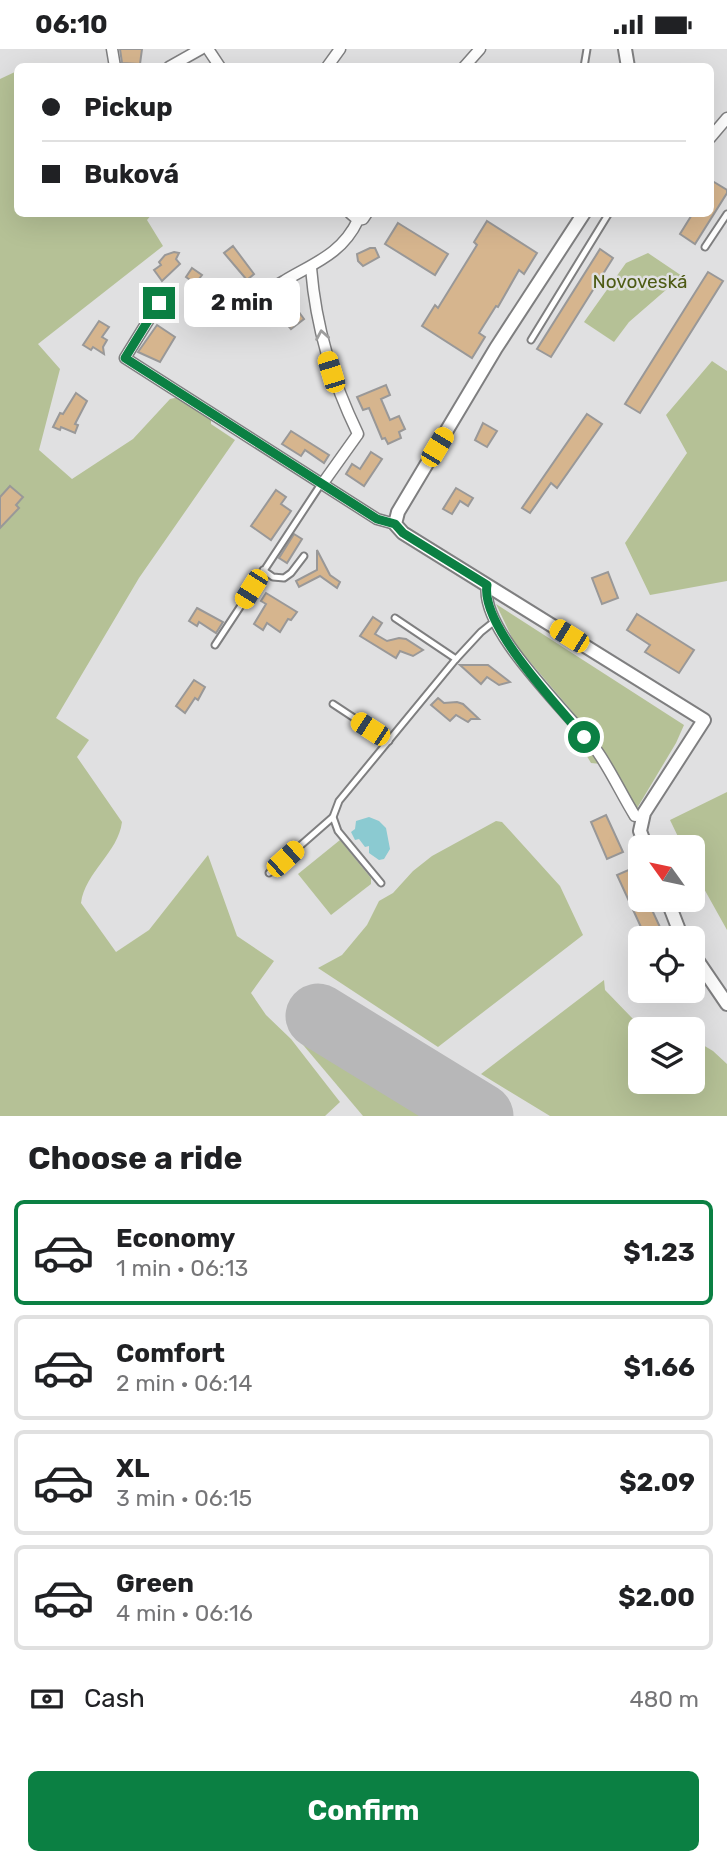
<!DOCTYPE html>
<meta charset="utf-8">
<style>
:root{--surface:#fff;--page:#f2f2f2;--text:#202124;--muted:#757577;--line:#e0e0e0;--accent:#0b8043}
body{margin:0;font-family:Rubik,sans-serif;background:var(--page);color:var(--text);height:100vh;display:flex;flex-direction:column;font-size:26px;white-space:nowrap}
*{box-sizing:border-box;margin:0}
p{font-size:23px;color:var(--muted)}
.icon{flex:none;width:38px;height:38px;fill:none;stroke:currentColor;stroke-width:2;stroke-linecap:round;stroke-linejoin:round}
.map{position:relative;height:1067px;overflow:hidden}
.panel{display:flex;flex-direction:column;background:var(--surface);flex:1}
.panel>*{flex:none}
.hud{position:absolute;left:14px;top:14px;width:700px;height:154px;border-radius:10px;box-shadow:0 7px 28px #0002;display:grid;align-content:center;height:154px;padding:0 28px;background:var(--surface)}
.needle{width:46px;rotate:303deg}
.tools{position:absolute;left:628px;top:786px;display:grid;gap:14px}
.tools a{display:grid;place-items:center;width:77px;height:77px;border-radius:10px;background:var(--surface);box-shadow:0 7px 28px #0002;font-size:35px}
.end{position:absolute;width:32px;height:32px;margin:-16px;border:9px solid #0b8043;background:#fff;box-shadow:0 0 0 4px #fff}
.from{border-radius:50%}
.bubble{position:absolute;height:49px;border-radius:10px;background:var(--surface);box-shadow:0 7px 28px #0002;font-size:23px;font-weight:700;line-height:49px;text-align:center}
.car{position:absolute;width:21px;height:42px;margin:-21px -10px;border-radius:9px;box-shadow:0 0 5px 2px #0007;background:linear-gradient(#f5c518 24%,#345 0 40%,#f5c518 0 76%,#345 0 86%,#f5c518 0)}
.hud b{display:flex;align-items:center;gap:24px;height:66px;font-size:26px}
.hud b+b{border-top:2px solid var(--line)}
.hud i{width:18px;height:18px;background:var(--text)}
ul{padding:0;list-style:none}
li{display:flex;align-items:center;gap:21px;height:105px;margin:0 14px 10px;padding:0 14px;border:4px solid var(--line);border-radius:10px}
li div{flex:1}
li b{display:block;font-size:26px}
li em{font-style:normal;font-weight:700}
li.active{border-color:var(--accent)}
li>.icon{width:63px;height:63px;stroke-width:1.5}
h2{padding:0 28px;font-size:32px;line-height:84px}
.pay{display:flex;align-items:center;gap:18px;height:77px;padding:0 28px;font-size:26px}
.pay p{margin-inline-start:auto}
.primary-button{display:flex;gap:14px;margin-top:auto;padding:14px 28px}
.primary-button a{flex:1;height:80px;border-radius:10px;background:var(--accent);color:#fff;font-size:28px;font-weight:700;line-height:80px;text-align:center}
.status{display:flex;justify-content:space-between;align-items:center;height:49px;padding:0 35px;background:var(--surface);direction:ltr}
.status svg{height:19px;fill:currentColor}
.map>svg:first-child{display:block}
.green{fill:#b5c196}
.water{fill:#8bcad1}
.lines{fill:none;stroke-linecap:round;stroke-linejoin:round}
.runway{stroke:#b7b7b8;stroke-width:65}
.building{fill:#d6b58e;stroke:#999898;stroke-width:2}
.service-casing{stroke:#7f7f80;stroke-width:9}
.minor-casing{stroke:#7f7f80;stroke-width:13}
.tertiary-casing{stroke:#7f7f80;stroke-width:16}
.service{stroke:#fff;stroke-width:5}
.minor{stroke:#fff;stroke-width:10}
.tertiary{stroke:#fff;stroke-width:12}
.oneway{stroke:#9e9e9e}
.route{stroke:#0b8043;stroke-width:9}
.labels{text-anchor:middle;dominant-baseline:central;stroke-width:5;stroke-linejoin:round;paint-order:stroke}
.park-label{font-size:19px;fill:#4e5b15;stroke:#e0e0e1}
</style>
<div class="status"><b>06:10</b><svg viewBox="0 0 49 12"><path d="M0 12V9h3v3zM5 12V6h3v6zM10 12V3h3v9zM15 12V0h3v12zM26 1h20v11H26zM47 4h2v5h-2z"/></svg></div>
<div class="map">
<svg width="727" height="1067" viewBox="0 0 727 1067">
<rect width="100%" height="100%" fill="#e0e0e1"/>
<!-- green -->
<g class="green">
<path d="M17,22l1,142 134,1 -5,6 16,26 -125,98 22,25 -21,81 33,29 61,-40 37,-40 9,-2 32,19v8l24,16 -96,138 -83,140 33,22 -12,17 45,65c-4,31 -37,50 -41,81l35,49 33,-22 59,-75 29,81 37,25 -23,32 15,22 25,24 49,63 -15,14h-325v-1037z"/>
<path d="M648,204l34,23 -53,46 -15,20 -30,-20 42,-59z"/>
<path d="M712,312l15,10v210l-77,14 -25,-52 62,-90 -21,-38z"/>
<path d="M496,555l188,121 -8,18 -46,77 -29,-56 -10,-1 -22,-37 7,-10 -61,-72z"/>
<path d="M727,743v138l-34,-61v-22h-10l-13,-27z"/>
<path d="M496,772l6,1 58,64 23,49 -145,112 -120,-79 24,-13 25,-30 12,-24 14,-8 20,-22 19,-15z"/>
<path d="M340,791l31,38v6l-40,31 -33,-41z"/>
<path d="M604,931l1,10 28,29 6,4 18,1 10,5h-27v52h53v-42l20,12 14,13v52h-177l-69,-42z"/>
<path d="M288,978l146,89h-71z"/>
</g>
<!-- water -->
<path class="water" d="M369,768l10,4 7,7 4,21 -6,10 -5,1 -10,-7v-7l-4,1 -6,-8 -4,1 -4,-8 4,-3 1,-8z"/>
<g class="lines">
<!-- runway -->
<path class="runway" d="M318,967l163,100"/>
</g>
<!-- building -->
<g class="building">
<path d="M120,0h22l-2,15 -18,-1z"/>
<path d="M714,133l13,8v3l-32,51 -15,-10 13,-21h17v-26z"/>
<path d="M487,172l50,32 -13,21 -5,-4 -21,37 -2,-1 -17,27 6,4 -13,21 -50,-32 13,-21 3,3 39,-63 -3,-3z"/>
<path d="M398,174l50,31 -13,21 -50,-31z"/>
<path d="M233,197l21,28 -7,6v14l-12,-1 -7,-8v-6l19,1 -23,-27z"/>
<path d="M370,199h5l4,9 -16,9 -5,-5 -1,-7z"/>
<path d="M600,200l13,9 -62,99 -14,-8z"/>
<path d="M174,203l5,1 -3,6 4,5 -18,17 -8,-11 7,-5 -2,-3 6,-7z"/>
<path d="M192,219l10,7 -3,4 10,6 -9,15 -13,-8 6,-10 -7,-5z"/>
<path d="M708,223l15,9 -83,132 -15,-9z"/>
<path d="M296,259l8,11 -13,10 -5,-6 -8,-1z"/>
<path d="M99,272l10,6 -7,10 5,3 -4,7 1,7 -11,-7 -2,3 -8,-5z"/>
<path d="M157,276l18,12 -15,25 -22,-10z"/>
<path d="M386,336l4,10 -9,4 9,21 9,-4 6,13 -6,3 2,6 -13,6 -3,-6 -3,1 -13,-31 -6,2 -6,-13z"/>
<path d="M76,344l11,8 -12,23 3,1 -3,8 -14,-6 -1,3 -7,-3 7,-14 3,1z"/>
<path d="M587,365l15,10 -45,64 -6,-5 -21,30 -8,-5z"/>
<path d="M483,374l14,8 -10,16 -12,-7z"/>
<path d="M291,382l38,24 -5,8 -19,-13 -4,6 -19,-12z"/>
<path d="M371,403l11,7 -18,27 -18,-12 6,-10 8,5z"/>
<path d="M10,437l13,11 -7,8 3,3 -19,20v-31z"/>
<path d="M456,439l17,10 -5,8 -8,-5 -8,13 -9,-5z"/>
<path d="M276,441l10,7 -5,7 10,7 -20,29 -20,-14z"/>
<path d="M294,485l8,5 -15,24 -8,-5z"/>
<path d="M317,501l13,25 10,7 -3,6 -17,-12 -21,11 -3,-6 21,-11z"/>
<path d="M608,523l10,26 -16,6 -10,-26z"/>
<path d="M266,544l31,19 -6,8 -3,-1 -8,13 -13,-9 -4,7 -9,-6 12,-20 -5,-3z"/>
<path d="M197,559l26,14 -7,11 -17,-11 -2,4 -8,-5z"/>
<path d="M637,565l57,36 -15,23 -34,-21 5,-7 -23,-15z"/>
<path d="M373,568l9,6 -7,11 12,7 12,-3 7,1 17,11 -10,6 -13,-5 -4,7 -36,-22z"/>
<path d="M460,616h28l22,17 -11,3 -12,-8 -6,7z"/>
<path d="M194,631l11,7 -7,13 -3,-2 -10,15 -9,-7z"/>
<path d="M438,649l6,5 13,-1 6,2 16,15h-8l-3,3 -12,-7 -6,6 -19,-16z"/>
<path d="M606,766l17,37 -16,7 -16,-37z"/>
<path d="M633,819l7,17v14h7l18,39h-19l-29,-63z"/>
</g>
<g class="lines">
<!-- service casing -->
<g class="service-casing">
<g id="service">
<path d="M584,18l3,-18"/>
<path d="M705,198l22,-33"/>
<path d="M531,291l78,-127"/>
<path d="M263,521l10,7 11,1 7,-5 13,-17"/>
<path d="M395,569l61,41"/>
<path d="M215,596l106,-161"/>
<path d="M333,655l56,37"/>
<path d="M269,824l64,-56"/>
<path d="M381,834l-43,-52 -5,-14 6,-16 117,-142 25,-27 15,-12"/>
</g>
</g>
<!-- minor casing -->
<g class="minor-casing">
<g id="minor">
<path d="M112,0l3,18"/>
<path d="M208,0l12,18"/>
<path d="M169,18l32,-18"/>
<path d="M327,18l13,-18"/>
<path d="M464,18l16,-18"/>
<path d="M710,89l17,-20"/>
<path d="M350,164l8,7"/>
<path d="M311,219c5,60 21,112 47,166l-35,49"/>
<path d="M159,254l-34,55 252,161 18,5"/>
<path d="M237,270c15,-14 29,-28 47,-38 30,-18 58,-27 74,-61l5,-1 4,-6"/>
<path d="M487,536c-8,46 83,128 110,166 14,20 25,44 38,65"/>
</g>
</g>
<!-- tertiary casing -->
<g class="tertiary-casing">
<g id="tertiary">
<path d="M625,0l3,18"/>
<path d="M584,164l-88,135 -98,164 -3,12 8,9 301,187 -60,93 -4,18 6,16"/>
<path d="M667,850l15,39"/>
<path d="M693,905l34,50"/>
</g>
</g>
<!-- service -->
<use href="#service" class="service"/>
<!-- minor -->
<use href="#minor" class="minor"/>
<!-- tertiary -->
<use href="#tertiary" class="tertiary"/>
</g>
<!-- one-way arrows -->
<defs><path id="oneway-chevron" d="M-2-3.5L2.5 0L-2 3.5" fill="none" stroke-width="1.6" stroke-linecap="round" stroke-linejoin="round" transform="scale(1.75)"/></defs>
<use class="oneway" href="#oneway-chevron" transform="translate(322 286) rotate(-100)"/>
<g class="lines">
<!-- route -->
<path class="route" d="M159,254l-34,55 252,161 18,5 8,9 84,52c-7,40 71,121 97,152"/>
</g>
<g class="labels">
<!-- park labels -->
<g class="park-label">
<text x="640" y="232">Novoveská</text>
</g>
</g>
</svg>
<div class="tools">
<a><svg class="needle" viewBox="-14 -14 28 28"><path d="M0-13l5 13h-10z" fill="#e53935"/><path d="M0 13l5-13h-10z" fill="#757577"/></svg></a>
<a><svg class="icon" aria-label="locate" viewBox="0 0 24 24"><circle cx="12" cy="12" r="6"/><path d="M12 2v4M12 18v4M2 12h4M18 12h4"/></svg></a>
<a><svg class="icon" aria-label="layers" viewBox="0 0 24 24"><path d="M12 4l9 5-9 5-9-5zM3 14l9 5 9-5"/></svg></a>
</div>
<i class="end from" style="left:584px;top:688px"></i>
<i class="end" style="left:159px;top:254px"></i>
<div class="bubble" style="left:184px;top:229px;width:116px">2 min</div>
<i class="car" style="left:331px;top:323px;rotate:343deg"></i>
<i class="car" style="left:437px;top:398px;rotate:31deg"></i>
<i class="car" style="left:251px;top:540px;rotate:212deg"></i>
<i class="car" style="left:569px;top:587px;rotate:302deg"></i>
<i class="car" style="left:370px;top:680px;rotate:303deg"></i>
<i class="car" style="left:285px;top:810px;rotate:48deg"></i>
<div class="hud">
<b><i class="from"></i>Pickup</b>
<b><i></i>Buková</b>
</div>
</div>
<section class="panel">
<h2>Choose a ride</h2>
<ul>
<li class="active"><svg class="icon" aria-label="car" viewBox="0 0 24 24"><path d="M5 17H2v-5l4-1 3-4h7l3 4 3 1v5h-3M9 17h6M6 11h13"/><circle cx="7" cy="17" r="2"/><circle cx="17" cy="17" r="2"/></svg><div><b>Economy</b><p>1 min · 06:13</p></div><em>$1.23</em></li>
<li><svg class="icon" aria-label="car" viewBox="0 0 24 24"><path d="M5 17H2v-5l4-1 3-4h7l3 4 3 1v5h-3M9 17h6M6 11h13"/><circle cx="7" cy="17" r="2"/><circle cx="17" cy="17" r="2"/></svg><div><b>Comfort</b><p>2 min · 06:14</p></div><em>$1.66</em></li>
<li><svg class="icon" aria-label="car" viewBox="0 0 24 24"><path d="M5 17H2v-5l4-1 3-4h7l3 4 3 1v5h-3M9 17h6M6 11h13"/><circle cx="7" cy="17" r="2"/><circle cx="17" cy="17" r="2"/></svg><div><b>XL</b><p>3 min · 06:15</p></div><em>$2.09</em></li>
<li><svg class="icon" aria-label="car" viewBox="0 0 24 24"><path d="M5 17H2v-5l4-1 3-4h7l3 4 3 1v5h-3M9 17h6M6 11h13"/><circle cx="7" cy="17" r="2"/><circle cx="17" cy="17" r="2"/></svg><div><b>Green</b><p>4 min · 06:16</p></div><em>$2.00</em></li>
</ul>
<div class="pay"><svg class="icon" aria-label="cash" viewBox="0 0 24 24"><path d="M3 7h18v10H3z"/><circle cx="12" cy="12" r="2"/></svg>Cash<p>480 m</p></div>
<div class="primary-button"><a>Confirm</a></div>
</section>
